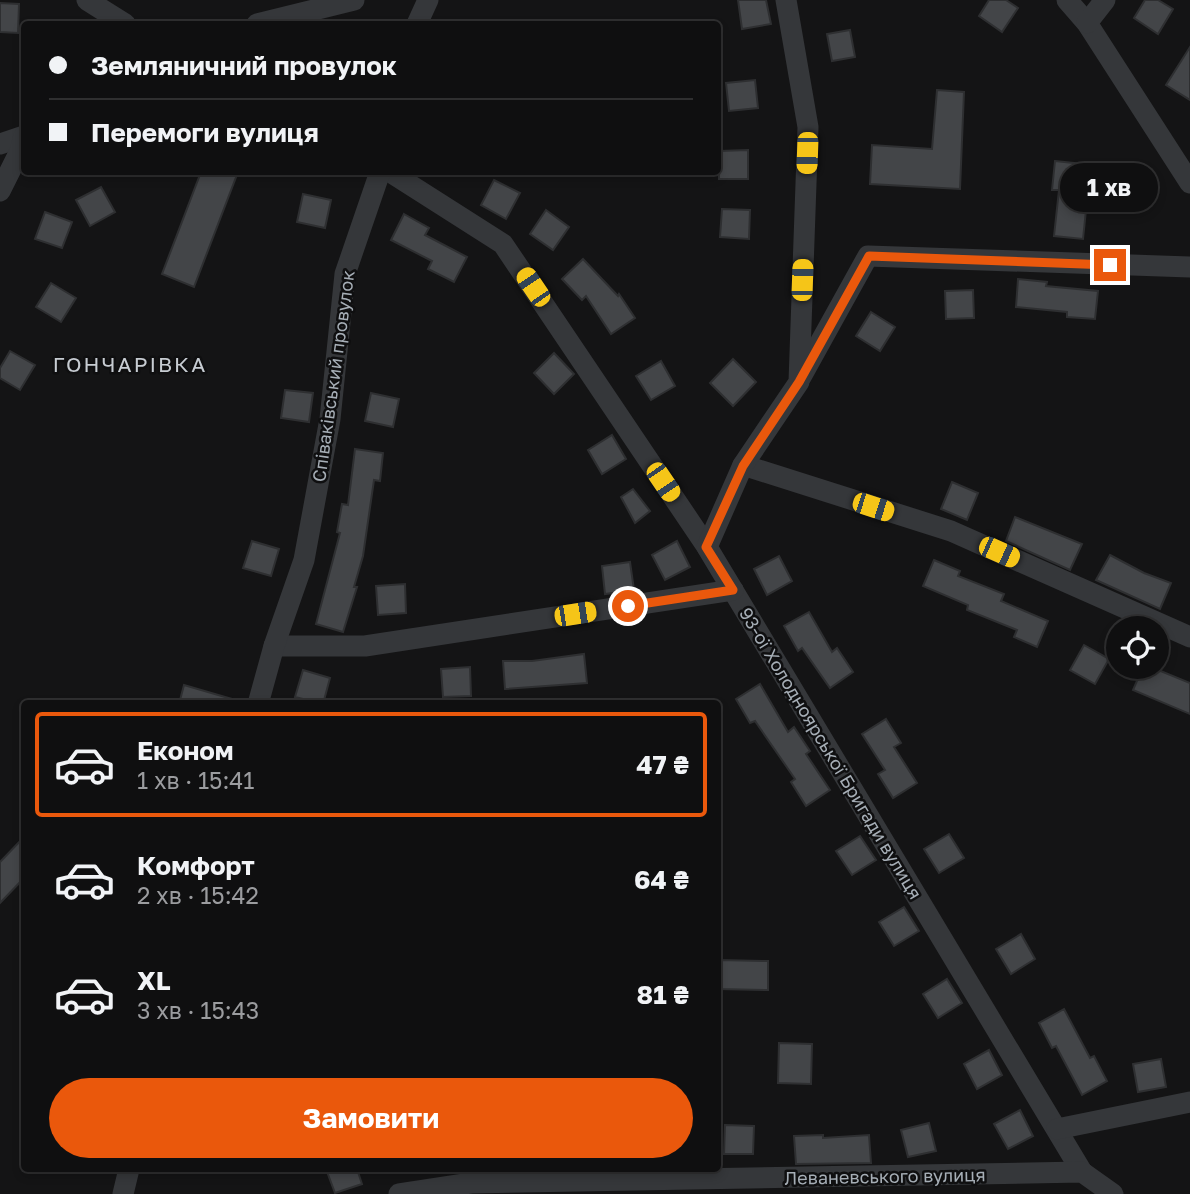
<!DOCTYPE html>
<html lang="uk">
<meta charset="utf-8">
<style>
:root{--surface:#0f0f10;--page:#181819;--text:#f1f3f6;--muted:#9b9c9f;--line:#2f2f30;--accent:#ea580c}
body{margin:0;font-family:"Golos Text",sans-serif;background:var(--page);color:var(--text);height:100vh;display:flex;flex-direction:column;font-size:26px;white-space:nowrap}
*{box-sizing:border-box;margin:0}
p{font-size:23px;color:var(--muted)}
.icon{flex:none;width:38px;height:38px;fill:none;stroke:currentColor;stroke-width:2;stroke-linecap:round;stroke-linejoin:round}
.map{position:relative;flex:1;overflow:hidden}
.details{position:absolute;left:21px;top:700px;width:700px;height:472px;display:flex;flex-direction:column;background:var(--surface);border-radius:7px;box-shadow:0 4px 10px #0003,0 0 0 2px var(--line)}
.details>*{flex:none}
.guide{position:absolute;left:21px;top:21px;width:700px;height:154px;border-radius:7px;box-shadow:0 4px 10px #0003,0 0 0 2px var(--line);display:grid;align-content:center;height:154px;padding:0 28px;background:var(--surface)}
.buttons{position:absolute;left:1106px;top:616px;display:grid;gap:14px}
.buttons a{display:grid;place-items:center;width:63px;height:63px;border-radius:50%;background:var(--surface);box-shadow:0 4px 10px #0003,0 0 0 2px var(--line);font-size:35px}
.end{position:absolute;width:32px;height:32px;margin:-16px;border:9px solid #ea580c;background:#fff;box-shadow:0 0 0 4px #fff}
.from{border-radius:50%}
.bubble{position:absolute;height:49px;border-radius:24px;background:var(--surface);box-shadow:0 4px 10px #0003,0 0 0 2px var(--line);font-size:23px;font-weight:700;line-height:49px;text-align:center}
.car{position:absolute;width:21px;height:42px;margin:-21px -10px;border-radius:9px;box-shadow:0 0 5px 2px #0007;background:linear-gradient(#f5c518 24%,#345 0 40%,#f5c518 0 76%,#345 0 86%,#f5c518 0)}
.guide b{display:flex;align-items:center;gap:24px;height:66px;font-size:26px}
.guide b+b{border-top:2px solid var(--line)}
.guide i{width:18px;height:18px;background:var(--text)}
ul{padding:12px 0 0;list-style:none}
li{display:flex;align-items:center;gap:21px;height:105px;margin:0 14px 10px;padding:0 14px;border:4px solid transparent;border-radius:7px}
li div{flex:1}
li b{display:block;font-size:26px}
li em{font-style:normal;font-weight:700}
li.current{border-color:var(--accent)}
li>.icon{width:63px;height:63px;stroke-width:1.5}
.cta{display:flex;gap:14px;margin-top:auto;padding:14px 28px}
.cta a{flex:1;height:80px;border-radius:42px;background:var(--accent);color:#fff;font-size:28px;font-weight:700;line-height:80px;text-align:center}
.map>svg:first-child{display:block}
.building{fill:#434548;stroke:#2e2f31;stroke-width:2}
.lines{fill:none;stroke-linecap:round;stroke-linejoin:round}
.minor{stroke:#35373a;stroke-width:21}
.route{stroke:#ea580c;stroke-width:9}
.labels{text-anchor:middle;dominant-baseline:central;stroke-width:5;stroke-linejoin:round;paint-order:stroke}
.street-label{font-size:18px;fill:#a6aeb6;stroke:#0f0f10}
.quarter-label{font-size:21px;letter-spacing:2px;fill:#c7ccd2;stroke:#0f0f10}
</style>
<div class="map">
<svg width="1190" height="1194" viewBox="0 0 1190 1194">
<rect width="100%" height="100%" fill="#141415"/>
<!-- building -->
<g class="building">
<path d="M738,0h28l5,24 -29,5z"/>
<path d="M989,0h17l12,8 -16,24 -23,-16z"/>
<path d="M1145,0h13l15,9 -15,25 -24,-16z"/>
<path d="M0,3l19,1 -1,29 -18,-1z"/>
<path d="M850,30l5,27 -23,4 -5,-27z"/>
<path d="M1190,47v53l-24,-15z"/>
<path d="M755,80l3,28 -29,3 -3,-28z"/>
<path d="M937,90l27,2 -4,97 -90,-5 2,-39 60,4z"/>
<path d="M748,150v29h-29v-28z"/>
<path d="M1055,161l28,3 -4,46h7l-3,29 -29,-3 5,-46h-7z"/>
<path d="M201,172h37l-44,115 -32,-13z"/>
<path d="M494,180l26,13 -14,26 -25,-14z"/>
<path d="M101,187l14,25 -25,14 -14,-26z"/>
<path d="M303,194l28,6 -6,28 -28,-6z"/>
<path d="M722,209l28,1 -1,29 -29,-2z"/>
<path d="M546,210l23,17 -16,23 -23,-16z"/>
<path d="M45,212l27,10 -10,26 -27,-9z"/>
<path d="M404,214l25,14 -4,7 42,22 -13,25 -26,-13 4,-8 -41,-21z"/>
<path d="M583,259l35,37 1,-2 16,24 -24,16 -25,-38 -4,4 -20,-21z"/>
<path d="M1018,279l29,3 -1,4 52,5 -3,28 -28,-2v-5l-51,-5z"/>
<path d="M51,283l25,15 -15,24 -25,-15z"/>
<path d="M973,290l1,28 -28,1 -1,-28z"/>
<path d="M871,312l24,15 -15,24 -24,-15z"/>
<path d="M10,351l25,14 -15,25 -20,-12v-10z"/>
<path d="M554,353l20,21 -20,20 -20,-21z"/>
<path d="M733,359l23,23 -23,24 -23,-23z"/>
<path d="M661,361l14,25 -24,14 -15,-24z"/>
<path d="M285,390l28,3 -4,29 -28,-4z"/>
<path d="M371,393l28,6 -6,28 -28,-6z"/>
<path d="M612,435l14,24 -24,15 -14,-24z"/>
<path d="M355,449l28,4 -3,28 -6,-1 -11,76 -9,31h3l-14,45 -27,-8 24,-91 -3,-1 5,-28 6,1z"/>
<path d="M952,482l26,11 -11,27 -26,-11z"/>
<path d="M633,489l17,22 -15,12 -14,-26z"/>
<path d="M1015,517l67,27 -12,26 -64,-29z"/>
<path d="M252,541l27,8 -8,27 -28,-8z"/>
<path d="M677,541l13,26 -25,13 -13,-25z"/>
<path d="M1110,555l34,18 27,10 -11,26 -64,-29z"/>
<path d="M779,556l13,25 -25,14 -13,-26z"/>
<path d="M934,560l26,11 -2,5 46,18 -3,7 47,20 -11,26 -23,-10 3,-7 -50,-20 1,-5 -45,-19z"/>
<path d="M630,562l4,28 -29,4 -3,-28z"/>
<path d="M405,584l1,29 -28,2 -2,-29z"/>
<path d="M809,612l23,40 5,-4 16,24 -23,16 -28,-40 -4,3 -14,-25z"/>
<path d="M1084,645l25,14 -14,25 -25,-14z"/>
<path d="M584,654l3,29 -82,6 -2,-28h29z"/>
<path d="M470,667l1,29 -28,1 -2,-28z"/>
<path d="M1143,667h8l39,16v31l-57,-24z"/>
<path d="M303,670l27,8 -7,26 -28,-7z"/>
<path d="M760,684l28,48 6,-5 16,24 -4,3 24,36 -24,16 -15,-24 4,-3 -40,-58 -5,2 -14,-24z"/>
<path d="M184,685l48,14 -1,5h-52z"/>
<path d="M886,719l15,24 -7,4 23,36 -24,15 -15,-24 7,-4 -23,-36z"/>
<path d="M949,834l15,24 -25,15 -15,-24z"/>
<path d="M860,836l16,24 -24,15 -16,-24z"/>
<path d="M24,837v41l-24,25v-41z"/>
<path d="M904,907l15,24 -25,15 -15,-24z"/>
<path d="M1021,934l14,25 -24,15 -15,-25z"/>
<path d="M718,960l50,1v29l-50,-1z"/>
<path d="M947,979l15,24 -24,15 -15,-24z"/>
<path d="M1064,1009l26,49 4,-2 13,25 -25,14 -26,-49 -4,2 -13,-25z"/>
<path d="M779,1043l33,1 -1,40 -33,-1z"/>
<path d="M989,1050l13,25 -25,14 -13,-25z"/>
<path d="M1161,1059l5,28 -28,5 -5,-28z"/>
<path d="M1020,1110l13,26 -25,13 -14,-25z"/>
<path d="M929,1123l7,28 -28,6 -7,-27z"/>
<path d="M725,1125l29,1 -1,28h-29z"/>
<path d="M823,1135v3l46,-3 2,28 -75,1 -2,-28z"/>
<path d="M326,1169h31l5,15 -27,9z"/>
</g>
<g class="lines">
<!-- minor -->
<g class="minor">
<path d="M87,0l38,24"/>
<path d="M1067,0l20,23 103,160"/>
<path d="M1087,23l18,-23"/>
<path d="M257,24l97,-24"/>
<path d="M417,24l11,-24"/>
<path d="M0,144l24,-8"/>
<path d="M390,172l113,72 204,303 375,625"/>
<path d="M0,191l20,-40 4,-15"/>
<path d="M801,377l67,-121 322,11"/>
<path d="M743,465l208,66 239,106"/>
<path d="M707,547l36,-82 56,-83 9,-255 -22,-127"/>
<path d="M274,646h91l368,-56"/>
<path d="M258,704l16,-58 30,-86 26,-141 15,-145 35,-102"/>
<path d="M1057,1129l133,-27"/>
<path d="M123,1194l6,-25"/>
<path d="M399,1194l72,-11 611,-11 31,22"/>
</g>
</g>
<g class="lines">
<!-- route -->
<path class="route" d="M628,606l105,-16 -27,-43 37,-81 56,-84 70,-126 241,9"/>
</g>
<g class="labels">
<!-- street labels -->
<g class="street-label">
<text transform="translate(333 376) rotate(-82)">Співаківський провулок</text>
<text transform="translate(831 753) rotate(59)">93-ої Холодноярської Бригади вулиця</text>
<text transform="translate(885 1176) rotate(-1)">Леваневського вулиця</text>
</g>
<!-- quarter labels -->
<g class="quarter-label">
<text x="130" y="364">ГОНЧАРІВКА</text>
</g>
</g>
</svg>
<div class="buttons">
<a><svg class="icon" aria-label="locate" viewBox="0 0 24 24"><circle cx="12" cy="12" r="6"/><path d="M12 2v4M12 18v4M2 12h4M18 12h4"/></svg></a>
</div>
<i class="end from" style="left:628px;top:606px"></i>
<i class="end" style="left:1110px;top:265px"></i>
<div class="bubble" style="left:1060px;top:163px;width:98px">1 хв</div>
<i class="car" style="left:807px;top:153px;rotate:182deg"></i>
<i class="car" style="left:802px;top:280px;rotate:2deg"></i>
<i class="car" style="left:533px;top:287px;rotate:326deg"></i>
<i class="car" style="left:663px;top:482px;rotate:146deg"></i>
<i class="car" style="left:873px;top:507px;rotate:108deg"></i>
<i class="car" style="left:999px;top:552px;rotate:114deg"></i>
<i class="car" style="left:575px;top:614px;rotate:81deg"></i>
<div class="guide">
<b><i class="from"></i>Земляничний провулок</b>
<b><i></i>Перемоги вулиця</b>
</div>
<section class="details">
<ul>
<li class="current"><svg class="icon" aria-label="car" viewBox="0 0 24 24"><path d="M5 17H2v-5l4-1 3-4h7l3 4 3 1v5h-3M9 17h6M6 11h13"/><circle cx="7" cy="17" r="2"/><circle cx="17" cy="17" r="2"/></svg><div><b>Економ</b><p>1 хв · 15:41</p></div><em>47 ₴</em></li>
<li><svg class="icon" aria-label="car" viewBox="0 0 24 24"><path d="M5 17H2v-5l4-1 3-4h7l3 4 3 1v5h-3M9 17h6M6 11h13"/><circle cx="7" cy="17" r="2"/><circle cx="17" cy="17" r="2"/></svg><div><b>Комфорт</b><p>2 хв · 15:42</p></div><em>64 ₴</em></li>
<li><svg class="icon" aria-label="car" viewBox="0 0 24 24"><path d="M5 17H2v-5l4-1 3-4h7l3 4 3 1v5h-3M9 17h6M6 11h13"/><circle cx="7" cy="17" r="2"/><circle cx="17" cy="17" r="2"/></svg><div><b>XL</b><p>3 хв · 15:43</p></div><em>81 ₴</em></li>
</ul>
<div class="cta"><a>Замовити</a></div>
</section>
</div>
